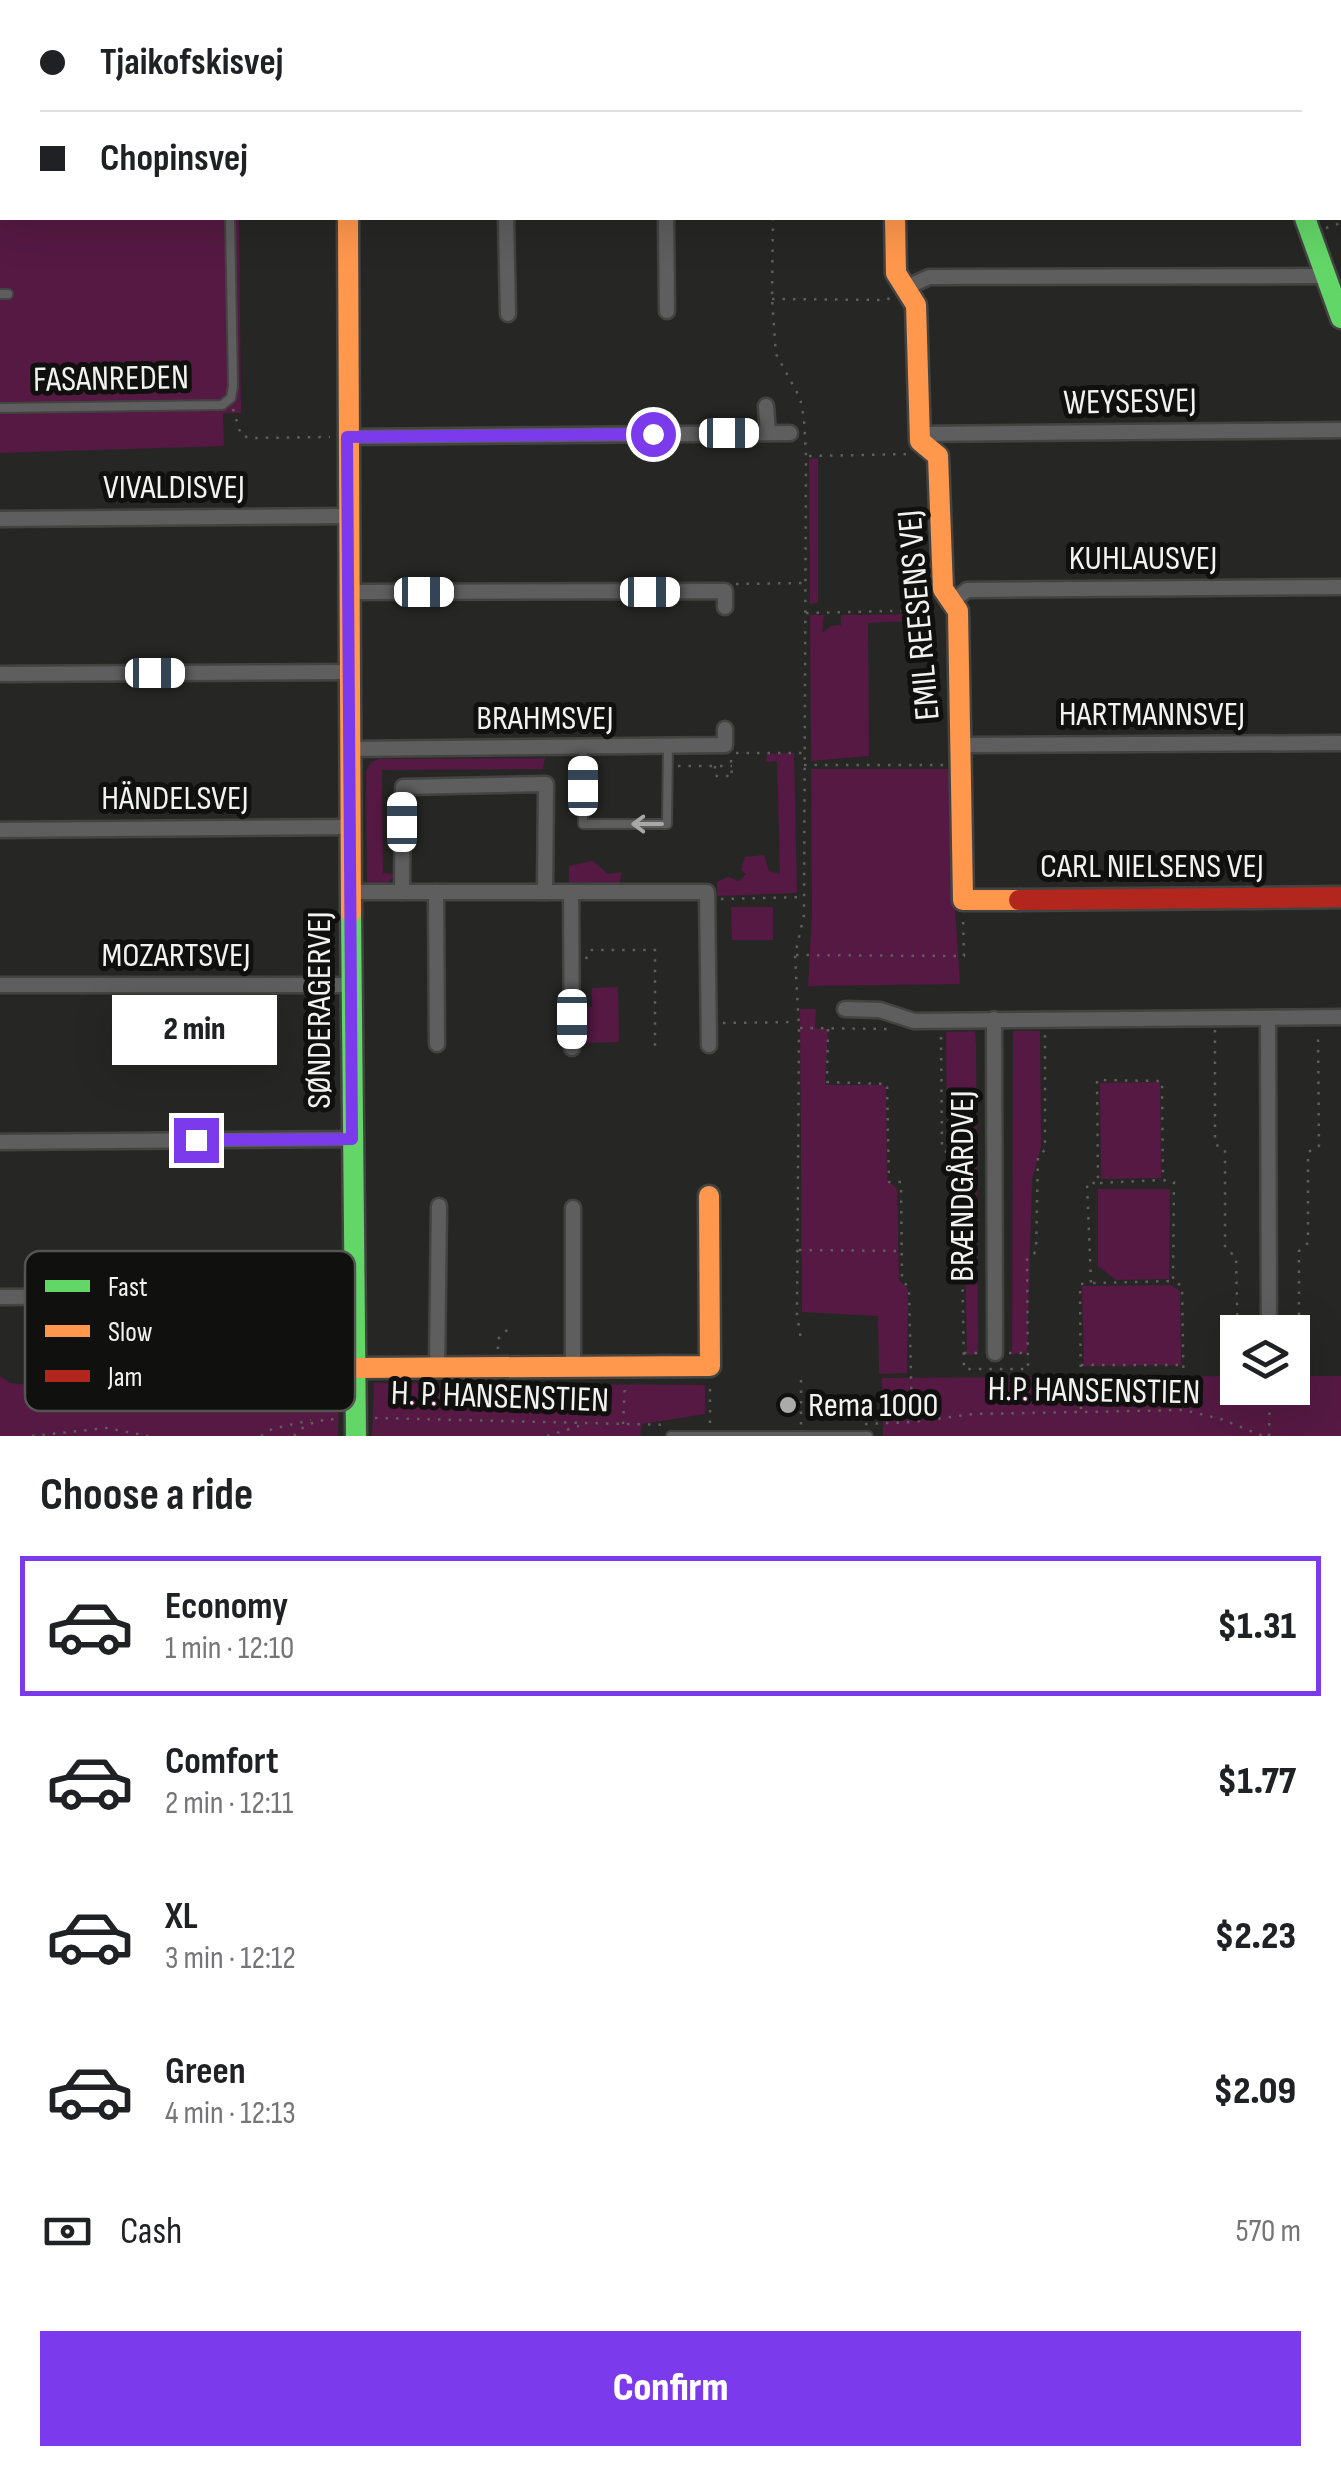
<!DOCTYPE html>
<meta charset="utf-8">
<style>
:root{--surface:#fff;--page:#f6f6f6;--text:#202124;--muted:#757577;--line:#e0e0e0;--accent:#7c3aed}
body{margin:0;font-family:"Sofia Sans Condensed",sans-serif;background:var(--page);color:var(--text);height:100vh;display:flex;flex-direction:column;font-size:38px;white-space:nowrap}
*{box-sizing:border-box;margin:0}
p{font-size:32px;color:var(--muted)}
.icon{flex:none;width:55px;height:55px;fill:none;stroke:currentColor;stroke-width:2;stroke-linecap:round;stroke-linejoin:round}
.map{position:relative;height:1436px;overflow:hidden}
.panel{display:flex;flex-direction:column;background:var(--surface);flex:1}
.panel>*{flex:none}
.hud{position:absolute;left:0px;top:0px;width:1342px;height:220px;box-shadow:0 10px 40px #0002;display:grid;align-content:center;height:220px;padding:0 40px;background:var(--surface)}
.controls{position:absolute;left:1220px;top:1315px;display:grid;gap:20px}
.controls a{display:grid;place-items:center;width:90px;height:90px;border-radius:0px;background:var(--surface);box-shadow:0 10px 40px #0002;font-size:50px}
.end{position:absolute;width:45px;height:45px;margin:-22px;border:12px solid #7c3aed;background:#fff;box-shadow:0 0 0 5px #fff}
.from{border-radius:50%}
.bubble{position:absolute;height:70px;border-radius:0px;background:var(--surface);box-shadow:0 10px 40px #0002;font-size:32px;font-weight:800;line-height:70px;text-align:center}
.car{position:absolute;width:30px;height:60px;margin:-30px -15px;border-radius:12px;box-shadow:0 0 8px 2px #0007;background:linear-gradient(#fff 24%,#345 0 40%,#fff 0 76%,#345 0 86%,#fff 0)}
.hud b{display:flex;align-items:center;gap:35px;height:95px;font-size:38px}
.hud b+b{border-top:2px solid var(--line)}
.hud i{width:25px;height:25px;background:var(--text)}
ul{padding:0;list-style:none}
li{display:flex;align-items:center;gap:30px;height:140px;margin:0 20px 15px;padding:0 20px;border:5px solid transparent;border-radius:0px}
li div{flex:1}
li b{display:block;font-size:38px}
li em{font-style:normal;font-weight:800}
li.current{border-color:var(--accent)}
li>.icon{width:90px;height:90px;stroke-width:1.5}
h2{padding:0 40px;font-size:45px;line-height:120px}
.pay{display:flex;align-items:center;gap:25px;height:110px;padding:0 40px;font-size:38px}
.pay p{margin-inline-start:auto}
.button{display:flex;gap:20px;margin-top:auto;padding:20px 40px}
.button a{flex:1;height:115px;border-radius:0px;background:var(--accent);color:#fff;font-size:40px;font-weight:800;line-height:115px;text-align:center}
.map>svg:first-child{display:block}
.green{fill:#551943}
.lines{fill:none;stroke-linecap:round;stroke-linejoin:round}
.lane-casing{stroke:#434442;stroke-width:12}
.street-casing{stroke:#434442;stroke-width:19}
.fast-casing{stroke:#434442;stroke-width:25}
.slow-casing{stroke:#434442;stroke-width:25}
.jam-casing{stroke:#434442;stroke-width:25}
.path{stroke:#5e5e5d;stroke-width:2.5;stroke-dasharray:2.5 8;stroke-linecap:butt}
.lane{stroke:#5e5e5e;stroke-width:8}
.street{stroke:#5e5e5e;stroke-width:14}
.fast{stroke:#63d668;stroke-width:20}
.slow{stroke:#ff974d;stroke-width:20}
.jam{stroke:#b3261e;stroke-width:20}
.oneway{stroke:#a8a8a8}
.route{stroke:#7c3aed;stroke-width:12}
.poi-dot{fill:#abacaa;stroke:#10110f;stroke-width:4}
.labels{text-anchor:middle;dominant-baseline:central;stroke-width:10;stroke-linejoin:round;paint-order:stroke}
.street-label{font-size:35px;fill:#f2f3f1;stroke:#10110f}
.poi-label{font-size:35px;fill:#f2f3f1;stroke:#10110f;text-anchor:start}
.key{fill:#10110f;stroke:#545553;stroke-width:2.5}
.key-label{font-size:28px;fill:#f2f3f1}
</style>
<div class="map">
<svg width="1341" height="1436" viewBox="0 0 1341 1436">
<rect width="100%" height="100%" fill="#262725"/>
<!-- green -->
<g class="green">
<path d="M0,0h236l-234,2v216h237l2,195h-18l1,33 -224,7z"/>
<path d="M818,458v145l-8,1 -1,-145z"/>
<path d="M930,614v6l-62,3 1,133 -58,5 -1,-146h14l-2,18 9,-7 10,-1v-10z"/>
<path d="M794,753l3,140 -80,3v-14l11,-5 11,4 7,-7 -5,-4 4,-13 19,-2 5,16 11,3 -3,-113 -11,1 1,-8z"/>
<path d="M545,758l-2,11 -161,1 1,103 13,1 -10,11h-19l-1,-114 5,-9 8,-3z"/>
<path d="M811,769h143l1,139 5,76 -152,2 4,-73z"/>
<path d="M593,861l15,13 14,-2 -3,12 -50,-2v-16z"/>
<path d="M731,907h42v33h-41z"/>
<path d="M618,987l1,55 -36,1 -1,-36h10v-19z"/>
<path d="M800,1009h16l-1,19 13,1 -3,56h58l3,4 1,91 10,9 2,91 9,9 -1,84 -28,1 -1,-58 -76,-4z"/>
<path d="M975,1031l1,14 2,310 -11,-1 -2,-104 -8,-4v-98l-10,-4 -1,-112z"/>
<path d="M1013,1031h27l1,115 -9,34 -5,173 -15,1z"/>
<path d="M1160,1082l1,96 -60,1 -1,-96z"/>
<path d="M1098,1189h72l-1,90 -53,1 -18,-14z"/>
<path d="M1171,1285l9,6 1,74 -97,1 -2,-80z"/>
<path d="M0,1376l10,7 29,3v4l300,-2 -1,48h-338z"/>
<path d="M1237,1376l1,12h54l1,-12h48v60h-458l-1,-58z"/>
<path d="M374,1383l331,2v29l-63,10 -2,12h-268z"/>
</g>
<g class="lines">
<!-- lane casing -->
<g class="lane-casing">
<g id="lane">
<path d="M227,0v2"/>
<path d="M1340,150h1"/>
<path d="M0,186h2"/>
<path d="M0,294h8"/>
<path d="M0,408l222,-3 9,-7 2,-12 -3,-168"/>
<path d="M583,747v77h84l1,-77"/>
<path d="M671,1436h197"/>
</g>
</g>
<!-- street casing -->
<g class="street-casing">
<g id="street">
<path d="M347,0v2"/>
<path d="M872,0v2"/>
<path d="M505,2v-2"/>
<path d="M665,2v-2"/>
<path d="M506,218l2,96"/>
<path d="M666,218l1,93"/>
<path d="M905,288l24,-11 397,-1"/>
<path d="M766,406l2,27"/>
<path d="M920,434l421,-4"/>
<path d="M347,437l443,-4"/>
<path d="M0,519l348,-3"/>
<path d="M348,592l377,-1v16"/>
<path d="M951,603l16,-13 374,-3"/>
<path d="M0,674l349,-2"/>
<path d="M963,745l378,-2"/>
<path d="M349,749l376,-4v-16"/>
<path d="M0,830l350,-3"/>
<path d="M350,892h357l2,153"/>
<path d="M402,892l1,-105 143,-3 -1,108"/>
<path d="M436,892l1,152"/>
<path d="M571,892l1,156"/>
<path d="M0,985h351"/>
<path d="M845,1009l35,1 34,11 427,-4"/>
<path d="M1268,1018l1,314"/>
<path d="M994,1019l1,334"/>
<path d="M0,1142l352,-3"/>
<path d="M573,1208v159"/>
<path d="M0,1297l354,-2"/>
<path d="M437,1367l2,-161"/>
</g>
</g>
<!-- fast casing -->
<g class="fast-casing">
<g id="fast">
<path d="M1305,218l36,100"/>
<path d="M351,913l5,523"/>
</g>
</g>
<!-- slow casing -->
<g class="slow-casing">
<g id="slow">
<path d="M1228,0l1,2"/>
<path d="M348,218l3,695"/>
<path d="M895,218l1,55 20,32 4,136 18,15 5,133 15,22 5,289h56"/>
<path d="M354,1368l356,-2 -1,-170"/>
</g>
</g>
<!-- jam casing -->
<g class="jam-casing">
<path id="jam" d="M1019,900l322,-3"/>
</g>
<!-- path -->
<g class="path">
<path d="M771,0v2"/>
<path d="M773,218l-1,81 4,55 24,44 4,20 2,39 -2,458 -9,40 4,73 -2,286 4,26"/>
<path d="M1326,228l15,-5"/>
<path d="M772,299l114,1 6,-3"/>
<path d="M233,409l8,26 8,3 81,-1"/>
<path d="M809,456l102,-2"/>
<path d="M736,584l67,-1"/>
<path d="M806,613l124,-3 4,-7"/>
<path d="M736,753h67"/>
<path d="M731,760l1,19"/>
<path d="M804,765h141"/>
<path d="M678,766h54"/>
<path d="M715,766v10h15"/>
<path d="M721,899l82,-2"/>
<path d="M796,955l168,1 -1,-40"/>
<path d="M586,959l4,-9h65v99"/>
<path d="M723,1023l72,-1"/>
<path d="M800,1028l87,1"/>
<path d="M828,1029l-1,53 60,2 2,98h12l1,98 7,8 3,133"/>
<path d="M1215,1030v114l10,6v98l11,9 2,92"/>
<path d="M941,1037l1,112 9,6 2,94 9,5 2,115h64l-1,-111 9,-6 2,-96 7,-6v-118"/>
<path d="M1100,1183l62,-3"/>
<path d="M799,1250l102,1"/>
<path d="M1093,1283l80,-2"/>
<path d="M498,1349l-1,-9 14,-14"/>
<path d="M1292,1350h7v-99l9,-8v-91l11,-6 -1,-112"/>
<path d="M1237,1351l1,17"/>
<path d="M964,1353h17"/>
<path d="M1009,1353h17"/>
<path d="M1081,1365h101"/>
<path d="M1292,1369l8,-1 -1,-16"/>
<path d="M801,1380v45"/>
<path d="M1081,1409l-1,-125 11,-1 -4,-100h11l-1,-103 65,1 1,99 11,2 -1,99 9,5 2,122"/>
<path d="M375,1418l292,7"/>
<path d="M710,1423v-42"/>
<path d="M623,1424l2,-42"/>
<path d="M865,1424l47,-2 61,-8 211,-4 37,9 42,17"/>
<path d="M32,1436l75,-8 41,8"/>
<path d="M261,1436l11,-7 39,-9"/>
<path d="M294,1436c12,-14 25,-16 43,-17"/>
<path d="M547,1436l32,-10"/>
<path d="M1269,1436l1,-48"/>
</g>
<!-- lane -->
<use href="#lane" class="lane"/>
<!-- street -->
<use href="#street" class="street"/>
<!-- fast -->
<use href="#fast" class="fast"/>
<!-- slow -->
<use href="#slow" class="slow"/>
<!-- jam -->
<use href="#jam" class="jam"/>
</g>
<!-- one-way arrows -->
<defs><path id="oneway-shaft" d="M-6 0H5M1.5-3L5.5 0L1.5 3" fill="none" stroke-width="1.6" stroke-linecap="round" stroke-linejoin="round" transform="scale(2.5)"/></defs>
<use class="oneway" href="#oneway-shaft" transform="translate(647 824) rotate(180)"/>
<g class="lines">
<!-- route -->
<path class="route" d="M196,1140l156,-1 -5,-702 306,-3"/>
</g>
<!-- markers -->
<circle class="poi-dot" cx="788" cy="1405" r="10"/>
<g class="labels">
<!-- street labels -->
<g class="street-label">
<text transform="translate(111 379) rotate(-1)">FASANREDEN</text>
<text transform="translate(1130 402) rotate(-1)">WEYSESVEJ</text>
<text x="174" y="487">VIVALDISVEJ</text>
<text x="1143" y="558">KUHLAUSVEJ</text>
<text transform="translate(919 615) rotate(-95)">EMIL REESENS VEJ</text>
<text x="1152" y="714">HARTMANNSVEJ</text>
<text x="545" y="718">BRAHMSVEJ</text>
<text x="175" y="798">HÄNDELSVEJ</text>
<text x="1152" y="866">CARL NIELSENS VEJ</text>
<text x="176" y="955">MOZARTSVEJ</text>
<text transform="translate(319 1010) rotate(-90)">SØNDERAGERVEJ</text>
<text transform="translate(962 1186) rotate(-90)">BRÆNDGÅRDVEJ</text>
<text transform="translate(1094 1391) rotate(1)">H.P. HANSENSTIEN</text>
<text transform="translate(500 1397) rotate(2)">H. P. HANSENSTIEN</text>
</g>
<!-- poi labels -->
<g class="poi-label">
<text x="808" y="1405">Rema 1000</text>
</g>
</g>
<!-- legend -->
<rect x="25" y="1251" width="330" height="160" rx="15" class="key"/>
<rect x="45" y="1280" width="45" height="12" fill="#63d668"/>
<rect x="45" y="1325" width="45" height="12" fill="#ff974d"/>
<rect x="45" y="1370" width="45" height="12" fill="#b3261e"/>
<g class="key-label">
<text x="108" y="1296">Fast</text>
<text x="108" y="1341">Slow</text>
<text x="108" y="1386">Jam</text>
</g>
</svg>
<div class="controls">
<a><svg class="icon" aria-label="layers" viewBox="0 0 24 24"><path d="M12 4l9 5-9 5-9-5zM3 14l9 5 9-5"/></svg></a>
</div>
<i class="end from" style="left:653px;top:434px"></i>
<i class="end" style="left:196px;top:1140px"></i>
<div class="bubble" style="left:112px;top:995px;width:165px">2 min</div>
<i class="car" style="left:729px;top:433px;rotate:90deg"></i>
<i class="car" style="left:424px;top:592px;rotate:90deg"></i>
<i class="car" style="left:650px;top:592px;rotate:90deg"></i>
<i class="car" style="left:155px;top:673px;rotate:90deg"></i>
<i class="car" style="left:583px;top:786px;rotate:0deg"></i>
<i class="car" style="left:402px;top:822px;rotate:0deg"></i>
<i class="car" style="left:572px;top:1019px;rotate:180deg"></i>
<div class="hud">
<b><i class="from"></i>Tjaikofskisvej</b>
<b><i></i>Chopinsvej</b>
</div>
</div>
<section class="panel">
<h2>Choose a ride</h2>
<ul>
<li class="current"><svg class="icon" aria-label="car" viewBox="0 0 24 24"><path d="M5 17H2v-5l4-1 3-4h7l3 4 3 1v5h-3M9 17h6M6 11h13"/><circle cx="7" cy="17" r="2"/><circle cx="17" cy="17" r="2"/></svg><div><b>Economy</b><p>1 min · 12:10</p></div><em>$1.31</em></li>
<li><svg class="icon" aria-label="car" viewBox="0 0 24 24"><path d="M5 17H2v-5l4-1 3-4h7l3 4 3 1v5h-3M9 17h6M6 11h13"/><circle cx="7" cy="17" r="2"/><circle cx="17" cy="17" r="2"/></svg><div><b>Comfort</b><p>2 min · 12:11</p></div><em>$1.77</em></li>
<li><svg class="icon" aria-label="car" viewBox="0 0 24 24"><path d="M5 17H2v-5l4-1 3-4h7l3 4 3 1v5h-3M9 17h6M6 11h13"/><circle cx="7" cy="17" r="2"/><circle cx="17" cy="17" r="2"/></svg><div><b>XL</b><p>3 min · 12:12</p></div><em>$2.23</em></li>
<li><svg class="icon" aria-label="car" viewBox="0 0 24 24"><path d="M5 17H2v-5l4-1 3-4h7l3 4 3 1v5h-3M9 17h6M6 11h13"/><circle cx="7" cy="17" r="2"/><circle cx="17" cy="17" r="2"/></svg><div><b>Green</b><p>4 min · 12:13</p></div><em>$2.09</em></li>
</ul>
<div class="pay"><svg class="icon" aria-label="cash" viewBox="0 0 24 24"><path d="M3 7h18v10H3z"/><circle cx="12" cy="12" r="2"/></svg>Cash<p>570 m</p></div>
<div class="button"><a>Confirm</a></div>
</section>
